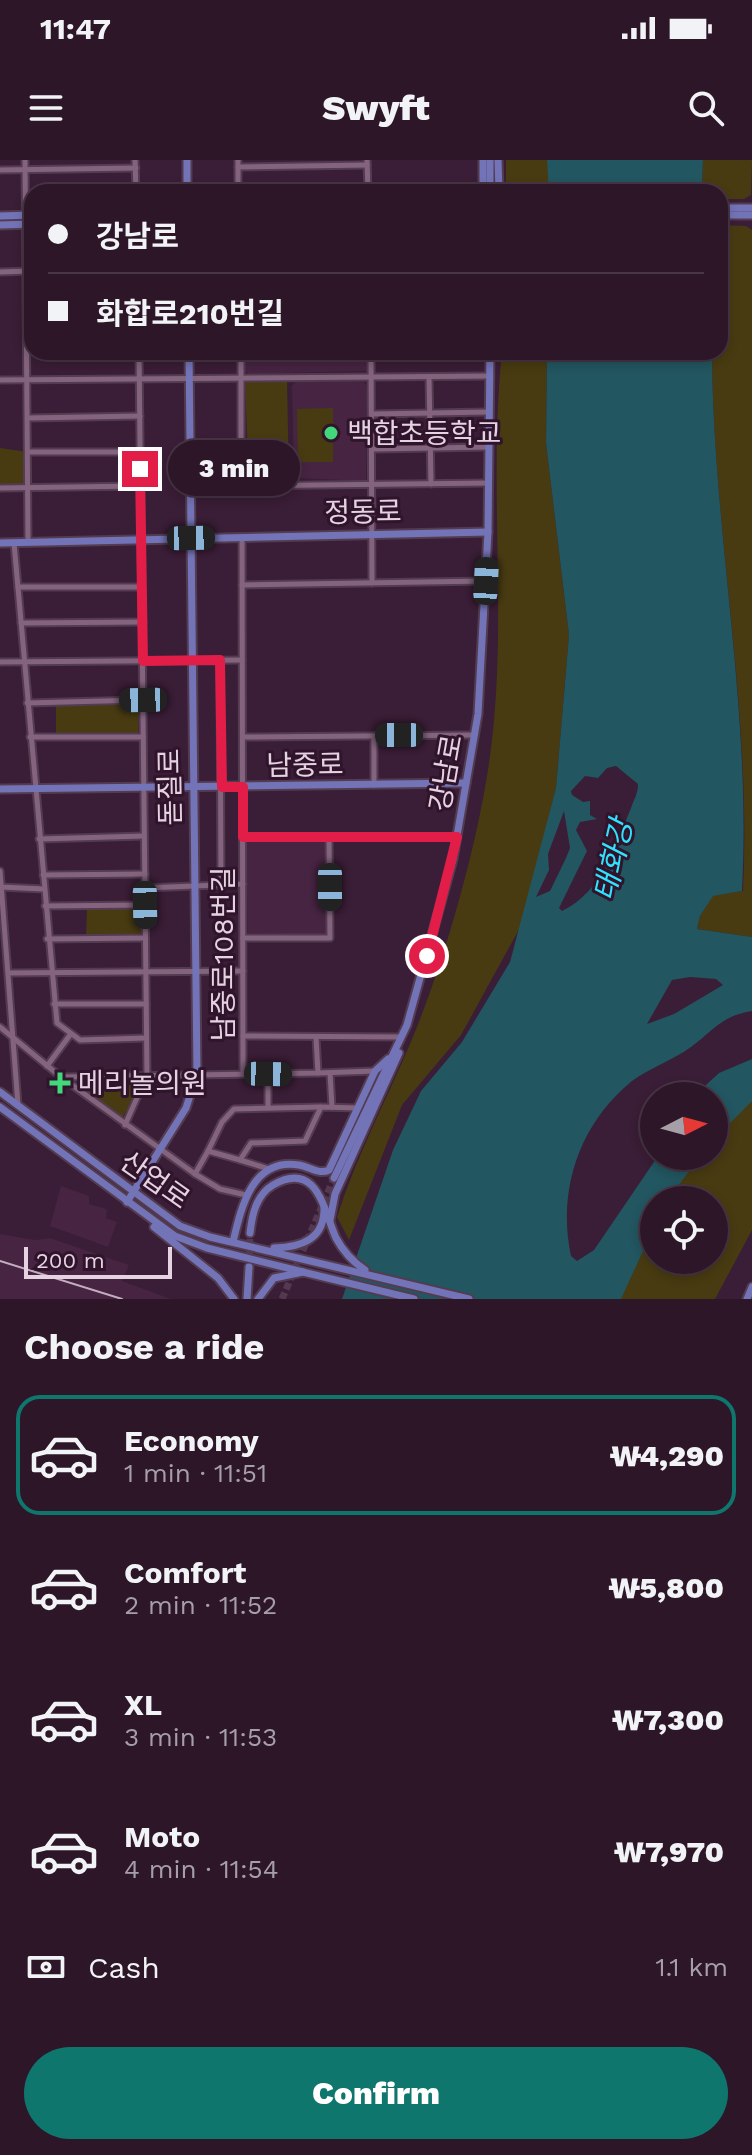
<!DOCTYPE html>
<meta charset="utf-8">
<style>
:root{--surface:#2c1628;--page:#341f30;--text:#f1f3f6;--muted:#a69fa8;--line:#483545;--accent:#0f766e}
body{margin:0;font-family:"Work Sans","Noto Sans KR",sans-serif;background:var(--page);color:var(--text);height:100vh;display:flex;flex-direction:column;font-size:30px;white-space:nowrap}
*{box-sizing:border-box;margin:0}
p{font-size:26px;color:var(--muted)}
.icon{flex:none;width:44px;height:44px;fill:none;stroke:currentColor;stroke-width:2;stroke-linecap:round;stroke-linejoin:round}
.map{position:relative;height:1139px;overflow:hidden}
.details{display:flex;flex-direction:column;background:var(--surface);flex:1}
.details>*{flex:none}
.banner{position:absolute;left:24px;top:24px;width:704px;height:176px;border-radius:24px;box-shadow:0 4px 12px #0003,0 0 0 2px var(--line);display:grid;align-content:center;height:176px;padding:0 24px;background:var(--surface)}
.needle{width:52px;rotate:84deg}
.buttons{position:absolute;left:640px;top:922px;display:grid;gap:16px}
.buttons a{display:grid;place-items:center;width:88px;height:88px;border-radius:50%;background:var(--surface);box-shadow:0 4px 12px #0003,0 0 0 2px var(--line);font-size:40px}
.scale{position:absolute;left:24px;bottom:20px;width:148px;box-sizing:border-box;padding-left:8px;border:4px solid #e6d3e2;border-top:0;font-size:22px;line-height:28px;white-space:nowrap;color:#e6d3e2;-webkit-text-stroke:6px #2f142c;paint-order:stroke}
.end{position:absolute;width:36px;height:36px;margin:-18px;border:10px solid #e11d48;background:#fff;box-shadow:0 0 0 4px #fff}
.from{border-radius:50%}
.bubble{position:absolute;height:56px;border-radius:28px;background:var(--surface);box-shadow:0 4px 12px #0003,0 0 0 2px var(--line);font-size:26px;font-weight:800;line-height:56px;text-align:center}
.car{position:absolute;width:24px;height:48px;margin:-24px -12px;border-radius:10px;box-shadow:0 0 6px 2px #0007;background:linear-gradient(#222 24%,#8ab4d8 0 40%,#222 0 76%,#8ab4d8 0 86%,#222 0)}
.banner b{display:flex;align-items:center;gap:28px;height:76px;font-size:30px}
.banner b+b{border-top:2px solid var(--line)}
.banner i{width:20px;height:20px;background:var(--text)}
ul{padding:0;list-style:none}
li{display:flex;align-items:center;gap:24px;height:120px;margin:0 16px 12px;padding:0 8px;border:4px solid transparent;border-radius:24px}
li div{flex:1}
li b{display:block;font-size:30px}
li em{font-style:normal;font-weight:800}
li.current{border-color:var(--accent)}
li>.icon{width:72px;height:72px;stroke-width:1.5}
h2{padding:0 24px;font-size:36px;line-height:96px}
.pay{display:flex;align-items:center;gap:20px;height:88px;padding:0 24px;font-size:30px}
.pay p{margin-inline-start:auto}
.cta{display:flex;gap:16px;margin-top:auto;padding:16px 24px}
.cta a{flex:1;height:92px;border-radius:48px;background:var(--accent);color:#fff;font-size:32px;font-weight:800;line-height:92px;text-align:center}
.status{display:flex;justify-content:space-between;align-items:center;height:56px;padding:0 40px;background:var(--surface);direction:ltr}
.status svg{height:22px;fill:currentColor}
header{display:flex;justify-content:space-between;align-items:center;height:104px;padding:0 24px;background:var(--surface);font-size:36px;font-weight:800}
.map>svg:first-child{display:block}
.built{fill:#462442}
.green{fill:#483b12}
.water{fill:#225660;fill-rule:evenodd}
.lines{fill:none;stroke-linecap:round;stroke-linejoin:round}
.major-tunnel{stroke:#543850;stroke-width:7;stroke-dasharray:7 3.5;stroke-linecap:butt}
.minor-casing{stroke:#533b50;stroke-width:9}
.major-casing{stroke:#533b50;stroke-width:11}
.minor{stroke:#84637f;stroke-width:5}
.major{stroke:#7373b8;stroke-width:7}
.rail{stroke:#c3aebf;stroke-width:2}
.route{stroke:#e11d48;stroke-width:10}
.poi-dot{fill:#43d77b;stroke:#2f142c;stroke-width:3}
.labels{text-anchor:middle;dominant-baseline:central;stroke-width:6;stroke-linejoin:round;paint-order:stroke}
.poi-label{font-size:28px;fill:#e6d3e2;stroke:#2f142c;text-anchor:start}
.street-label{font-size:28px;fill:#e6d3e2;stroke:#2f142c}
.water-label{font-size:30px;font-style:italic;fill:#31e2fe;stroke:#2f142c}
</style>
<div class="status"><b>11:47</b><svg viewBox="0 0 49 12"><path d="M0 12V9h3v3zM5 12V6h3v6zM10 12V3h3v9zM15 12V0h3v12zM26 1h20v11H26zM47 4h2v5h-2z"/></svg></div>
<header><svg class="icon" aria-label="menu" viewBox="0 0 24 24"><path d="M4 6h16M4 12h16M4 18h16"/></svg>Swyft<svg class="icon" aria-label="search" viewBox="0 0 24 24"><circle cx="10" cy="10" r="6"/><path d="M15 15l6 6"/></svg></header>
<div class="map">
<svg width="752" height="1139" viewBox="0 0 752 1139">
<rect width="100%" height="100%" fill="#3a1d36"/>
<!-- built -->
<g class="built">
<path d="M244,192h123v19l-118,3 -4,-3z"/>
<path d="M296,222h68l4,5 -2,94 -72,-3 -2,-92z"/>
<path d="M246,679l80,2v94l-78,-2z"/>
<path d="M61,1026l28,10v8l14,4 4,2 -1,8 11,4 -9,25 -58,-21z"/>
<path d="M0,1074l35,6 15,-2 79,27 -7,16 49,18h-171z"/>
</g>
<!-- green -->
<g class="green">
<rect x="506" y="0" width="43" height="32"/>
<path d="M703,0h49l-1,35 -7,4h-24v-7h-22l4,-8z"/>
<path d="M720,65l26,1 6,4v707l-55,-8 3,-13 13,-21 30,-4c9,-181 -30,-358 -31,-539h8z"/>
<path d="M502,192h45l-1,91 23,192 -13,153 -34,136 -61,111 -59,70 -53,135 -12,-23c19,-60 48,-114 73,-173 32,-76 62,-180 76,-262 25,-142 1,-288 16,-430z"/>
<path d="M287,220l2,102 -40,1 -4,-102z"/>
<path d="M333,248v54h-35l-1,-53z"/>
<path d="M0,288l28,4 2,35 -30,1z"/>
<path d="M131,543l8,3 -1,29 -82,-2v-29z"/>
<path d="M87,747h54v29l-55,1z"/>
<path d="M140,919l3,4 -21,35 -35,-26 10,-12z"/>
<path d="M752,935v135l-37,69h-98l37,-86v47h60v-60h-50l31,-44h19v-23z"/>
</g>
<!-- water -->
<g class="water">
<path d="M547,0h156l-1,25 -4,7h-149z"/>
<path d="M547,192h165c1,181 40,358 30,539l-29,5 -13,20 -3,13 55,8v74c-31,5 -38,19 -61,36 -18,13 -41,21 -59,34 -53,43 -75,110 -61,175l6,5 17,-11 64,-94h42l-32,44h-14v27l-33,72h-279l51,-149 28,-59 41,-49 48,-80 46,-174 13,-153 -23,-192zM616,606l22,18c0,10 -4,15 -7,24 -16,38 -28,83 -69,103l-3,-3 28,-57 -11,-21 4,-8 17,-3 -7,-4v-14l-7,1 -11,-7 -1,-4 14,-15 13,2 9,-10zM564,651l6,37 -4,10 -16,33 -14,6 13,-27 -1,-16zM690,817l26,2 7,6 -49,29 -27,10 25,-44z"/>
<path d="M752,899v42l-38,38v-43h-20l25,-23z"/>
</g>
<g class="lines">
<!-- major-tunnel -->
<g class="major-tunnel">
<path d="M249,1107l1,-34"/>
<path d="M282,1139l52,-121"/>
</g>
<!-- minor casing -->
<g class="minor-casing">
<g id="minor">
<path d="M25,0l3,381"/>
<path d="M135,0l1,32"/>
<path d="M238,0v32"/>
<path d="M367,0l1,32"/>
<path d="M238,7l129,-2"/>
<path d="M0,10l136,-2"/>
<path d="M0,112l32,-1"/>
<path d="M241,192v134l248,-3"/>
<path d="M371,192l1,231"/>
<path d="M429,217l2,107"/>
<path d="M0,220l490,-4"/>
<path d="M372,254l117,-2"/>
<path d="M28,258l112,-2"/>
<path d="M373,289l116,-2"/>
<path d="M28,292h113"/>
<path d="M0,328l139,-2"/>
<path d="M242,377l1,536"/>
<path d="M14,383l43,480 23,17 66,-2"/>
<path d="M242,425l244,-4"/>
<path d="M18,427h122"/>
<path d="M21,463l122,-1"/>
<path d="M220,500l1,225"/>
<path d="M0,502l242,-2"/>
<path d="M27,543l116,-3"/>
<path d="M374,576v49"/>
<path d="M30,577h113"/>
<path d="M243,577l232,-2"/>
<path d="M243,677h214"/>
<path d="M39,679l105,-3"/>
<path d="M0,711l18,234"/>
<path d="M43,715l102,-1"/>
<path d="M1,727l42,2"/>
<path d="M145,728l98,-4"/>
<path d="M45,746l100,-1"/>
<path d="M243,778h87l-1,-101"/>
<path d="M47,779l98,-1"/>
<path d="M9,813l234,-2"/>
<path d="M54,844h92"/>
<path d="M0,867l61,50 134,97 13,-23 32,9 11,-17 54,-2 16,-34 37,1"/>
<path d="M243,876l158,1"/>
<path d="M47,906l23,-31"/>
<path d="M318,913l57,-2"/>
<path d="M330,913l2,34"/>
<path d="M268,914v33"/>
<path d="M61,917l257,-4 -2,-36"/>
<path d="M125,965l22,-50 -8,-723"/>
<path d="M208,991l14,-29 12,-13 86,-2"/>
<path d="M240,1000l29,9"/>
<path d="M195,1014l25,15 26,6"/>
</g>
</g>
<!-- major casing -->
<g class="major-casing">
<g id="major">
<path d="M187,0v32"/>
<path d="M483,0v32"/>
<path d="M490,0v32"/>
<path d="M498,0l1,32"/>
<path d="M720,48h32"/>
<path d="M720,55h32"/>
<path d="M0,56l32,-1"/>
<path d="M0,65l32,-1"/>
<path d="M0,383l488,-11"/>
<path d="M0,629l466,-6"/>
<path d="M0,932l180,134 30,11 259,62"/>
<path d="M0,947l175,129 32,12 96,24"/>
<path d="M334,1018l73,-153 46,-166 25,-145 10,-182 2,-180"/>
<path d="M127,1042l59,-94 11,-34 -8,-722"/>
<path d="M330,1060l5,-26 64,-141"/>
<path d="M154,1067l64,51 16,21"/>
<path d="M250,1073c2,-18 6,-38 23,-48 45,-26 51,27 63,53 7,13 17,24 29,32"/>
<path d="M233,1082c8,-34 19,-85 66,-77 11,2 20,10 30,5l46,-99 13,-12"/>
<path d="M274,1088c28,-1 51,-9 50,-41"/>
<path d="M247,1139l2,-32"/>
<path d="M258,1139l16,-21 29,-6 111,27"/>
<path d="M747,1139l5,-12"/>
</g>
</g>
<!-- minor -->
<use href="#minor" class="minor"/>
<!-- major -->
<use href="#major" class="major"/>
<!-- rail -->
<path class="rail" d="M0,1101l122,38"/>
</g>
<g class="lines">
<!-- route -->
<path class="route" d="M140,309l3,192 77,-1 2,127h21v50h214l-30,119"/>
</g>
<!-- markers -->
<g class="poi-dot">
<circle cx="331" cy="273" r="8"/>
<path d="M56 911h8v8h8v8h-8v8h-8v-8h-8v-8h8z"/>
</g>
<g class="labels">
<!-- poi labels -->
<g class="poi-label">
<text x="347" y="273">백합초등학교</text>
<text x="78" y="923">메리놀의원</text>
</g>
<!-- street labels -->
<g class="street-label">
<text transform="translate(363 352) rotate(-1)">정동로</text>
<text transform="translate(305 605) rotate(-1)">남중로</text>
<text transform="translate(446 613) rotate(-80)">강남로</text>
<text transform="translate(170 627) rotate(-91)">돋질로</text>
<text transform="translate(223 794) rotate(-90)">남중로108번길</text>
<text transform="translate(155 1020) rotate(35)">산업로</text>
</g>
<!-- water labels -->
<g class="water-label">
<text transform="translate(613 700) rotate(-77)">태화강</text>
</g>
</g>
</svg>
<div class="buttons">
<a><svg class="needle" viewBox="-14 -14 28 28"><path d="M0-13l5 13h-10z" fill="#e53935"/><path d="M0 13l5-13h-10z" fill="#a69fa8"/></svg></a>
<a><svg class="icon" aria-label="locate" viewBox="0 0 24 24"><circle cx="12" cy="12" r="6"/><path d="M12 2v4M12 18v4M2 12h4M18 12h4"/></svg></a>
</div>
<div class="scale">200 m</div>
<i class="end from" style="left:427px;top:796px"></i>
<i class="end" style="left:140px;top:309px"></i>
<div class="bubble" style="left:168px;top:280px;width:132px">3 min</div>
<i class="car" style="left:191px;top:378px;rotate:89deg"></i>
<i class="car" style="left:486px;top:421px;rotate:3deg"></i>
<i class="car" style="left:143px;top:540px;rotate:269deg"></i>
<i class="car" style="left:399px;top:575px;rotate:270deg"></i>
<i class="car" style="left:330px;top:727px;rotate:180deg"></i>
<i class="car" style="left:145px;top:745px;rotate:179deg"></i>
<i class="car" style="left:268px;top:914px;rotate:91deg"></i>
<div class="banner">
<b><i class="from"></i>강남로</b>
<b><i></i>화합로210번길</b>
</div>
</div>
<section class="details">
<h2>Choose a ride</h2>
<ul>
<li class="current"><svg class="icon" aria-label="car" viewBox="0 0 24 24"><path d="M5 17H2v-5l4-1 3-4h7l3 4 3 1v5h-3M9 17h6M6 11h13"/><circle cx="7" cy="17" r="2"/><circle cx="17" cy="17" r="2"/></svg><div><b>Economy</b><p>1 min · 11:51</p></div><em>₩4,290</em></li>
<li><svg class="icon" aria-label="car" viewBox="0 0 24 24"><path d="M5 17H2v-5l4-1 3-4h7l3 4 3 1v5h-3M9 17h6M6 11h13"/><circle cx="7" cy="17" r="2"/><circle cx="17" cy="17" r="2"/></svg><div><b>Comfort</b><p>2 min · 11:52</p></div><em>₩5,800</em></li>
<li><svg class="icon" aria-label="car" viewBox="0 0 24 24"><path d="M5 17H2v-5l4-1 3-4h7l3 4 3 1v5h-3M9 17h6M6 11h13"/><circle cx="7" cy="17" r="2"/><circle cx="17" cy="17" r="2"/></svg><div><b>XL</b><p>3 min · 11:53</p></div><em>₩7,300</em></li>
<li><svg class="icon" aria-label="car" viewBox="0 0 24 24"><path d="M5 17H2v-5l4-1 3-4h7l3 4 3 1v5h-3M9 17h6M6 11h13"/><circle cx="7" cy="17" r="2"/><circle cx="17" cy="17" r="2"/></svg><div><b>Moto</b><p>4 min · 11:54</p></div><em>₩7,970</em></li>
</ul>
<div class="pay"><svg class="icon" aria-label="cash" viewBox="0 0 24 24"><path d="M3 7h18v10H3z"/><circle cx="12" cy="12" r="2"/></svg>Cash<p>1.1 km</p></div>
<div class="cta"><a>Confirm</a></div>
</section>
